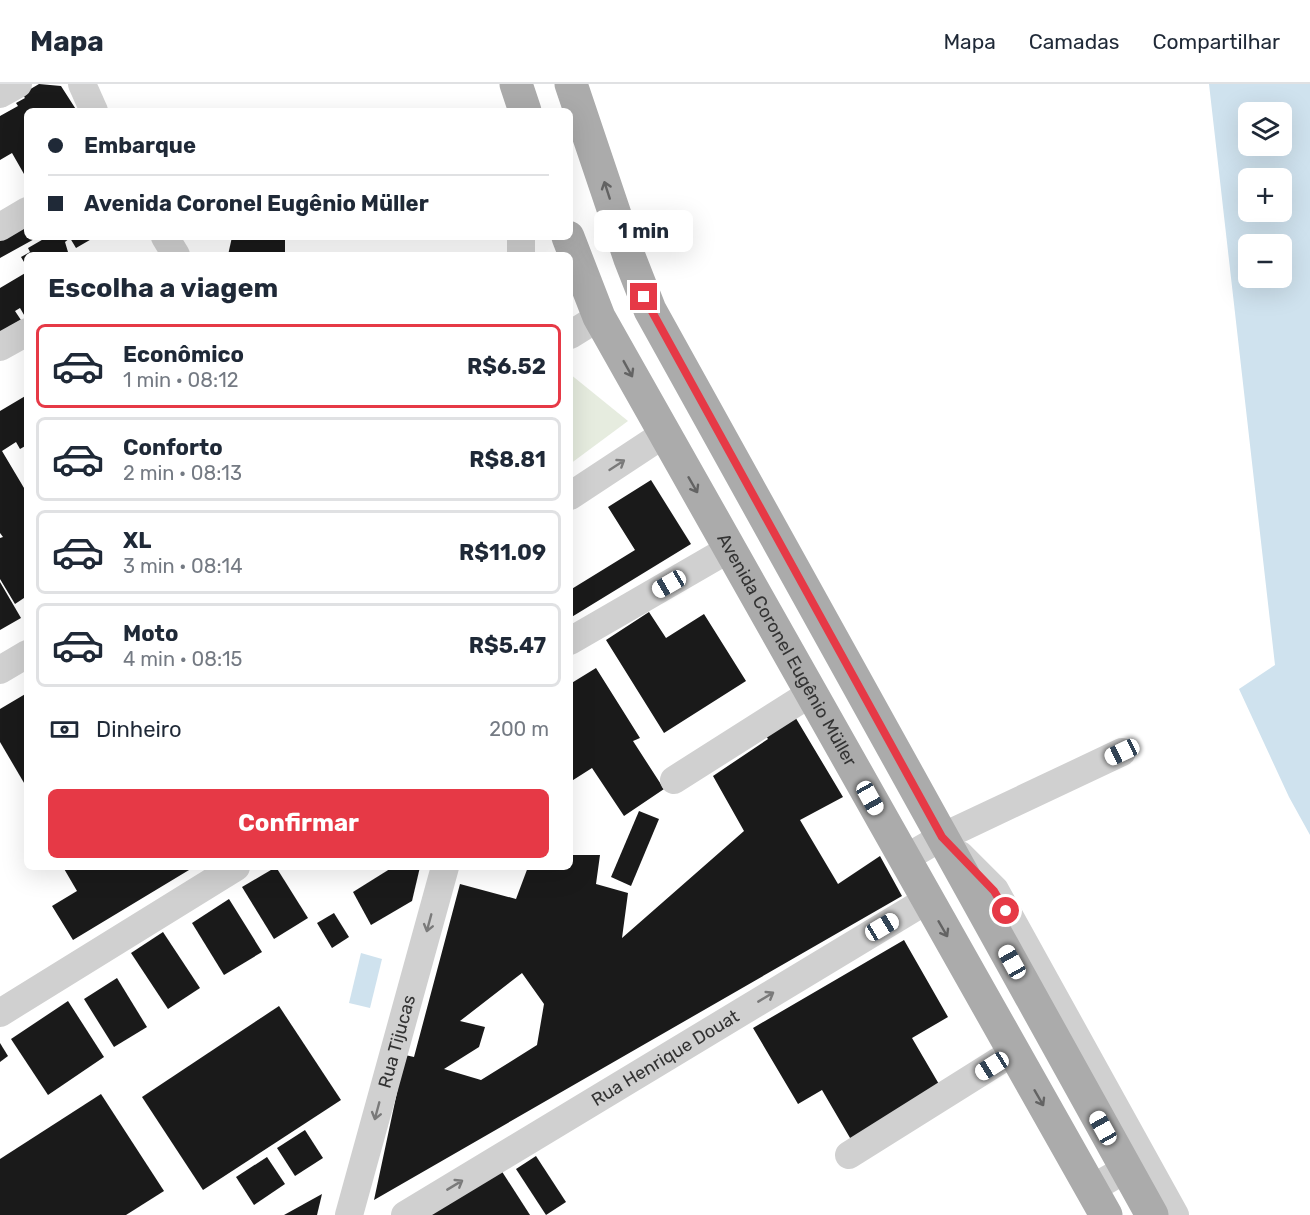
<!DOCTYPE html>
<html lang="pt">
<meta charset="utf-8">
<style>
:root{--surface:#fff;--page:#f6f6f7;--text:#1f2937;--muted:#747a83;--line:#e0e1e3;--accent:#e63946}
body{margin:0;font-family:Rubik,sans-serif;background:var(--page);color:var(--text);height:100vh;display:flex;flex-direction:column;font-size:22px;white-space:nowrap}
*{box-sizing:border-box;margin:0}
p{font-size:20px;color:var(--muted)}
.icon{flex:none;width:33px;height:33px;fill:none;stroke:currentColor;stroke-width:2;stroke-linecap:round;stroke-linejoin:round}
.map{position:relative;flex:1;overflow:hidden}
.drawer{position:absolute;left:24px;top:168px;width:549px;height:618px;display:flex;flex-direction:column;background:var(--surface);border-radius:9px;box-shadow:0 6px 24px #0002}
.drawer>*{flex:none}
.banner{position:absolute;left:24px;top:24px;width:549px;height:132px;border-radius:9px;box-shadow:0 6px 24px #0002;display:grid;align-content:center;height:132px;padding:0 24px;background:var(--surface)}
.fabs{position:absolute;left:1238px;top:18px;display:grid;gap:12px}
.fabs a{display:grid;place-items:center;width:54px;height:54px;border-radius:9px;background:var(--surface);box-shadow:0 6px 24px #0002;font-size:30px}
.end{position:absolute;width:27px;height:27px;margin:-14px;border:8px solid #e63946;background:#fff;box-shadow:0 0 0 3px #fff}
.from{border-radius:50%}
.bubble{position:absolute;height:42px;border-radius:9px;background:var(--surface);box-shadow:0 6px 24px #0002;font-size:20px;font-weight:700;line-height:42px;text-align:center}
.car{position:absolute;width:18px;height:36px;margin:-18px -9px;border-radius:8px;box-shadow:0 0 4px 2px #0007;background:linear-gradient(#fff 24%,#345 0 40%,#fff 0 76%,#345 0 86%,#fff 0)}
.banner b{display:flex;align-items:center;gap:21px;height:57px;font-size:22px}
.banner b+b{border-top:2px solid var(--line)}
.banner i{width:15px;height:15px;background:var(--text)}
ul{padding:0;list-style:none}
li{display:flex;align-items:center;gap:18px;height:84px;margin:0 12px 9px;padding:0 12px;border:3px solid var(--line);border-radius:9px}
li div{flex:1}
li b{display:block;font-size:22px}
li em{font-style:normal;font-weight:700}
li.on{border-color:var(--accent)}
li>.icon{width:54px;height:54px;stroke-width:1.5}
h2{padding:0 24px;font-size:27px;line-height:72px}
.pay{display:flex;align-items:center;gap:15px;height:66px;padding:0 24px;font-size:22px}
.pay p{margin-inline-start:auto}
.cta{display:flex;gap:12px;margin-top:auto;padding:12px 24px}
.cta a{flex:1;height:69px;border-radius:9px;background:var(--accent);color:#fff;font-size:24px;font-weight:700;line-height:69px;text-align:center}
header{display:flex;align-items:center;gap:36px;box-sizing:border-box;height:84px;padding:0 30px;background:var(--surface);border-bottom:2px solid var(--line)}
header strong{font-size:28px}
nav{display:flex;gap:33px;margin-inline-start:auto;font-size:21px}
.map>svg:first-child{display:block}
.green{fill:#e6ecdf}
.water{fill:#cfe2ee;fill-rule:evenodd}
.building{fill:#1a1a1a;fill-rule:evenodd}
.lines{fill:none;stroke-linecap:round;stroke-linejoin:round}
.minor{stroke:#d0d0d0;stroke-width:28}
.major{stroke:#ababab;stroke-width:33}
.oneway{stroke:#636363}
.oneway2{stroke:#7a7a7a}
.route{stroke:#e63946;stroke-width:8}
.labels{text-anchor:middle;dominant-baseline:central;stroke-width:6;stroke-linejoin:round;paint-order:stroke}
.street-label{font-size:18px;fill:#333;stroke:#fff}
</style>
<header>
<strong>Mapa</strong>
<nav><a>Mapa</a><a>Camadas</a><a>Compartilhar</a></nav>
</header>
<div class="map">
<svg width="1310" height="1131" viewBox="0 0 1310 1131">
<rect width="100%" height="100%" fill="#fff"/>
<!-- green -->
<path class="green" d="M570,290l58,47 -58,43z"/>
<!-- water -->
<g class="water">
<path d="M1209,0h101v751l-21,-38 -50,-108 36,-24zM1248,28h33v34h-33zM1248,94h33v34h-33zM1248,160h33v34h-33z"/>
<path d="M361,869l21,6 -12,49 -21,-5z"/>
</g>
<!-- building -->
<g class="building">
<path d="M39,0l22,2 16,25h-50v61l-3,2 -12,-21 -12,7v-44l18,-10 -2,-3 9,-5 -3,-4z"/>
<path d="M27,143v10h11l-38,21v-23z"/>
<path d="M47,153h48l-19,11 -6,-10 -5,4 3,10 -4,3h-37v12l-6,-10 9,-5 -2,-4z"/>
<path d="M232,153h53v18h-57z"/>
<path d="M27,188v48l-7,-12 -5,3 6,9 -21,12v-44z"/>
<path d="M27,311v50l-7,4 -4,-7 -14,9 25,42v103l-12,8 -15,-25v-41l3,-1 -3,-4v-122z"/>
<path d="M651,396l40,64 -121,74v-28l65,-40 -27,-43z"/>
<path d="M0,498l21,36 -21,12z"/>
<path d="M649,528l17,26 38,-24 42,67 -82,52 -58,-93z"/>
<path d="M596,584l44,70 -7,3 31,48 -40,27 -32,-48 -22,14v-98z"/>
<path d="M27,609v95l-27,-46v-33z"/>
<path d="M794,631l49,82 -43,23 38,64 42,-28 22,40 -528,304 31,-145 9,2 46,-173 56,15 12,-32h42v-12h30l-4,29 32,9 -6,45 122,-107 -31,-55 55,-37 -4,-6zM522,889l22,31 -7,41 -56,35 -37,-11 35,-22 6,-20 -25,-6z"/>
<path d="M639,727l20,8 -28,67 -20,-9z"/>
<path d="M63,783h131l-121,73 -21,-34 25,-15z"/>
<path d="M276,783l32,51 -34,21 -32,-52z"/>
<path d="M393,783h27l-8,34 -41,24 -18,-33z"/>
<path d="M229,815l33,53 -38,23 -32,-52z"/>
<path d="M334,829l15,24 -17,11 -15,-25z"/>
<path d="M163,848l37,56 -32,21 -37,-56z"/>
<path d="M904,856l44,77 -36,21 31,53 -90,52 -31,-53 -24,14 -45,-76z"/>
<path d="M117,894l30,49 -33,20 -30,-48z"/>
<path d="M68,917l36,56 -56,38 -37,-56z"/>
<path d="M279,922l62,94 -138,90 -61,-93z"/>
<path d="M0,959l8,13 -8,6z"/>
<path d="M101,1010l63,97 -38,24h-126v-56z"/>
<path d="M305,1046l18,28 -28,18 -18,-28z"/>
<path d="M536,1072l30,46 -20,13 -30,-46z"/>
<path d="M267,1073l18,27 -31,21 -18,-28z"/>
<path d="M501,1086l29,45h-104z"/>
<path d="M322,1110l-5,21h-33z"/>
</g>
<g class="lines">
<!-- minor -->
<g class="minor">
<path d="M82,0l12,27"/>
<path d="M0,10l18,-10"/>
<path d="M0,143l27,-16"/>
<path d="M165,153l11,18"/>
<path d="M521,153v18"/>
<path d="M570,251l29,-18"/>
<path d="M0,263l27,-15"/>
<path d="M570,412l94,-62"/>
<path d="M570,557l159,-92"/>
<path d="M0,586l27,-16"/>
<path d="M674,696l137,-87"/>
<path d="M960,771l35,35 180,325"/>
<path d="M904,775l38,-22 180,-85"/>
<path d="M0,929l236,-146"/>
<path d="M849,1071l164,-103"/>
<path d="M1091,1105l35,-20"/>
<path id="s1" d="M349,1131l96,-348"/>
<path id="s2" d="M405,1131l522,-315"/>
</g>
<!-- major -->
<g class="major">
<path d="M516,0l9,27"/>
<path d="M571,0l59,175 20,51 502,905"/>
<path id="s3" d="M568,153l31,80 507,898"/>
</g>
</g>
<!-- one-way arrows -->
<defs><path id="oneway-shaft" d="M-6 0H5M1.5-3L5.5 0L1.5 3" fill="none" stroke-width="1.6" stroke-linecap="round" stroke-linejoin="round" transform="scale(1.5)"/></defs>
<g class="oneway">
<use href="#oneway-shaft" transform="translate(607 106) rotate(-108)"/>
<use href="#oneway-shaft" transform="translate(628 285) rotate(61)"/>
<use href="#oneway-shaft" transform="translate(693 401) rotate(60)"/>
<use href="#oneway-shaft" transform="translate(943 845) rotate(60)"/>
<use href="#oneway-shaft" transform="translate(1039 1014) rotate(60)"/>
</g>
<g class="oneway2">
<use href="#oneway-shaft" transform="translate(617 381) rotate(-33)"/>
<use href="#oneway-shaft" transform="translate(429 839) rotate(105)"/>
<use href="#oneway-shaft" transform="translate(766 913) rotate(-31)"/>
<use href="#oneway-shaft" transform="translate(377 1027) rotate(105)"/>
<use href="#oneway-shaft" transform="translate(455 1101) rotate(-31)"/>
</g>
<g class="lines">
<!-- route -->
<path class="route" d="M644,213l298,540 52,54 12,20"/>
</g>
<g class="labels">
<!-- street labels -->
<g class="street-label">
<text stroke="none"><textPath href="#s3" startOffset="468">Avenida Coronel Eugênio Müller</textPath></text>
<text stroke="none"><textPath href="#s1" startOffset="180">Rua Tijucas</textPath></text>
<text stroke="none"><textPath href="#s2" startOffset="304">Rua Henrique Douat</textPath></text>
</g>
</g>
</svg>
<div class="fabs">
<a><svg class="icon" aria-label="layers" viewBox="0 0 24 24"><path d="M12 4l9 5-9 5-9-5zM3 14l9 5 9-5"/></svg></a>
<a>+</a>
<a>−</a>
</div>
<i class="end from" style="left:1006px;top:827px"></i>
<i class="end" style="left:644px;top:213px"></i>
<div class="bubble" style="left:594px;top:126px;width:99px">1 min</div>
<i class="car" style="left:669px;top:500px;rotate:240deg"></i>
<i class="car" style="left:1122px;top:668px;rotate:245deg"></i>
<i class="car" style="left:870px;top:714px;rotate:151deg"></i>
<i class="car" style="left:882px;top:843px;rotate:59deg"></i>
<i class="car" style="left:1012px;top:878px;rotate:331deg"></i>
<i class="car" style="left:992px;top:982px;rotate:238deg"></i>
<i class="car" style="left:1103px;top:1044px;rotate:331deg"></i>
<div class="banner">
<b><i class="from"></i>Embarque</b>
<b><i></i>Avenida Coronel Eugênio Müller</b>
</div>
<section class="drawer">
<h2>Escolha a viagem</h2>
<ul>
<li class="on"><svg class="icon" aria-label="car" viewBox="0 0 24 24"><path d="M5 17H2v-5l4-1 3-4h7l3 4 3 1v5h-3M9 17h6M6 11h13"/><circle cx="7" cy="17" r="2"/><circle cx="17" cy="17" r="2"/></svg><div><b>Econômico</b><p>1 min · 08:12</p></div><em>R$6.52</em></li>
<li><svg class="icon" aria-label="car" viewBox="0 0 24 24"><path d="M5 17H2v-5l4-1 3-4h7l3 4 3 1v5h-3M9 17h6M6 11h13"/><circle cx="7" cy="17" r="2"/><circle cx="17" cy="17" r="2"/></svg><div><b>Conforto</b><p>2 min · 08:13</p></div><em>R$8.81</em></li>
<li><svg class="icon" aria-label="car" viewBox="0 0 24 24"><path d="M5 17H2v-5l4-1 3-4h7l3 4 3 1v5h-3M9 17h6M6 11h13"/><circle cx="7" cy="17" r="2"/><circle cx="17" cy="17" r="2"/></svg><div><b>XL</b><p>3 min · 08:14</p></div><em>R$11.09</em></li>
<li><svg class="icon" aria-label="car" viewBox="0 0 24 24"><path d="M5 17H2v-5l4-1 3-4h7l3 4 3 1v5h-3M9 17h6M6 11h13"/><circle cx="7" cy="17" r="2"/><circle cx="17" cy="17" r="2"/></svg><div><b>Moto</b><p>4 min · 08:15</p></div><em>R$5.47</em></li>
</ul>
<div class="pay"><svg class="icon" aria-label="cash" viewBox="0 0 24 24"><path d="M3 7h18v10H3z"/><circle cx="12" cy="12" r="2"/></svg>Dinheiro<p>200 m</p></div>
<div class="cta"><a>Confirmar</a></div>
</section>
</div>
